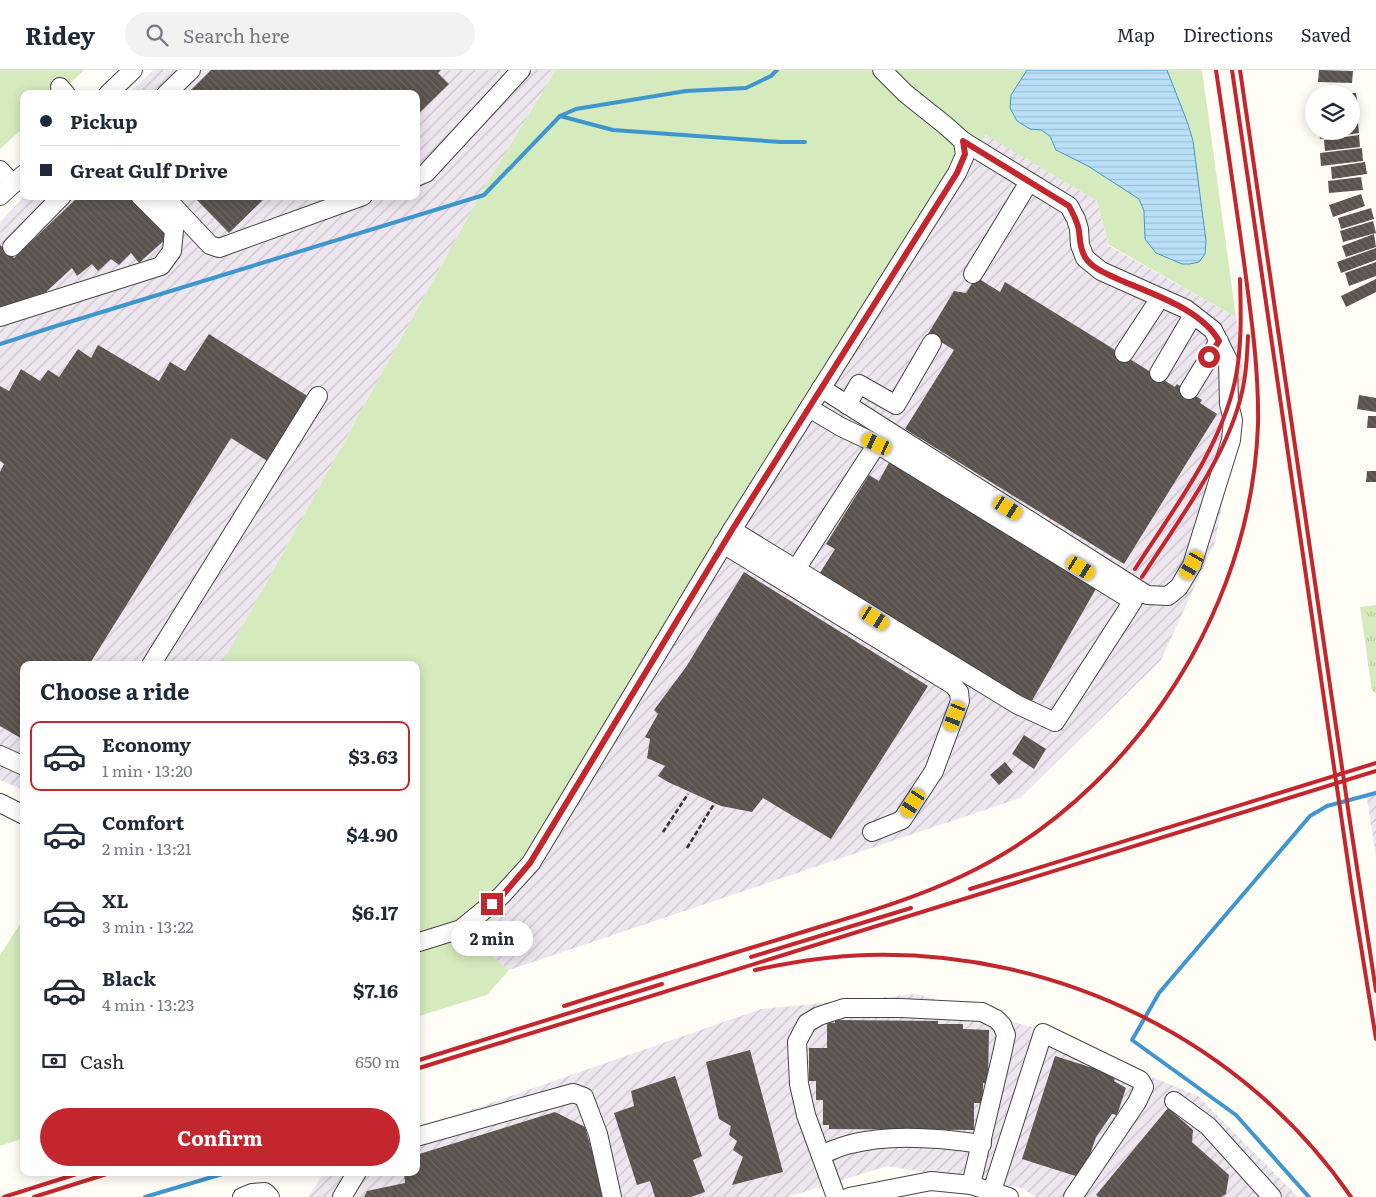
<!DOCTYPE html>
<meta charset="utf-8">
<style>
:root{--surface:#fff;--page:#f2f2f3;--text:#1f2937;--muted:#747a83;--line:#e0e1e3;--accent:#c4262e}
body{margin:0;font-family:Literata,serif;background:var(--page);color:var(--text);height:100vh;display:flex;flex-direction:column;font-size:19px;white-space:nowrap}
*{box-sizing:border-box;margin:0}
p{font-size:16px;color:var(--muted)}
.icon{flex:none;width:28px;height:28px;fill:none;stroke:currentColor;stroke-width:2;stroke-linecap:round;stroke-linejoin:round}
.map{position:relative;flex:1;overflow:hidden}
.side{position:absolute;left:20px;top:591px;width:400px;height:515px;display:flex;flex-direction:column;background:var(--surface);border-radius:10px;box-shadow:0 2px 12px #0003}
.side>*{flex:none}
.guide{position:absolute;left:20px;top:20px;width:400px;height:110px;border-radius:10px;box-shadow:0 2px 12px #0003;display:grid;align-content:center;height:110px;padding:0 20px;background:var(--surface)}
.fabs{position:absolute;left:1305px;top:15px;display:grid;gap:10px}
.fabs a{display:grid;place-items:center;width:55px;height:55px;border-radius:50%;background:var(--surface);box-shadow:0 2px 12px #0003;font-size:25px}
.end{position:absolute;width:22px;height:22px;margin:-11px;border:6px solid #c4262e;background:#fff;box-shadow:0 0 0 2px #fff}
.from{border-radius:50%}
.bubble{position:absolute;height:35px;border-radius:18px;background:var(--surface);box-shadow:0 2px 12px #0003;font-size:16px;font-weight:700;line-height:35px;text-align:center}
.car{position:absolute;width:15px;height:30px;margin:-15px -8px;border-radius:6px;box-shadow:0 0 4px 1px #0007;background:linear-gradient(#f5c518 24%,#345 0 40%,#f5c518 0 76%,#345 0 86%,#f5c518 0)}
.guide b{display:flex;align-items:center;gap:18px;height:48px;font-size:19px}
.guide b+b{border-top:1px solid var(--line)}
.guide i{width:12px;height:12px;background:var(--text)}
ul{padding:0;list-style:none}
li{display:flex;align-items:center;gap:15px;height:70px;margin:0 10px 8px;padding:0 10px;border:2px solid transparent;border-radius:10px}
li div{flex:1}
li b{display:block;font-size:19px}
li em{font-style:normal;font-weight:700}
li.selected{border-color:var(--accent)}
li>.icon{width:45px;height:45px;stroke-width:1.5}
h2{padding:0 20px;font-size:22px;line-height:60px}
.pay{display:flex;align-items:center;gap:12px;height:55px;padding:0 20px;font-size:19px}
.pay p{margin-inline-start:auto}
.cta{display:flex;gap:10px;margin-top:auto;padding:10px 20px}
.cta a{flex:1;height:58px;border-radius:30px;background:var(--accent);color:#fff;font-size:20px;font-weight:700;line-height:58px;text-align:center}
header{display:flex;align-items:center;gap:30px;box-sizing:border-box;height:70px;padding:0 25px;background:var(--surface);border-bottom:1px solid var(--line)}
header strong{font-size:24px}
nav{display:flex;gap:28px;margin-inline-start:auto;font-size:18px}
.search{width:350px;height:45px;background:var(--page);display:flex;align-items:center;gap:12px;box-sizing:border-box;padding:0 18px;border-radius:28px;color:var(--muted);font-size:19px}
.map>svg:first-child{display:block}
.industrial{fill:url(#industrial-furrows)}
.grass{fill:#d5ebbd}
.park{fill:url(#park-tufts)}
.water{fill:url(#water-rules);stroke:#3f96cf}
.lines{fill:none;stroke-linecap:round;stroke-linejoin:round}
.stream{stroke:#3f96cf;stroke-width:4}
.building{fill:url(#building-back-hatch)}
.minor-casing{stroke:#444;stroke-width:20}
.path{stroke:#333;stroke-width:2.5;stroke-dasharray:5 2.5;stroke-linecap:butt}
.minor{stroke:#fff;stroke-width:18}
.rail{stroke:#c4262e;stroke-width:4}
.route{stroke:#c4262e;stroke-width:6}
</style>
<header>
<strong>Ridey</strong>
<div class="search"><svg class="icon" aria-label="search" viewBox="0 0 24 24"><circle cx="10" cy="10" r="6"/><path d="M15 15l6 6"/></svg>Search here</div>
<nav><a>Map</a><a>Directions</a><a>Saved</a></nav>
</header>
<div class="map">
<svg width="1376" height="1127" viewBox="0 0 1376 1127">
<defs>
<pattern id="industrial-furrows" width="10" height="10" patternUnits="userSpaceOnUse" patternTransform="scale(1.25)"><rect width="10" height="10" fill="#eee6ef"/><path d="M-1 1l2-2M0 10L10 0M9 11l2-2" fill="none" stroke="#cbc4cc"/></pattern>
<pattern id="park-tufts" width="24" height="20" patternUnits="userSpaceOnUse" patternTransform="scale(1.25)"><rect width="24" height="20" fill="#d5ebbd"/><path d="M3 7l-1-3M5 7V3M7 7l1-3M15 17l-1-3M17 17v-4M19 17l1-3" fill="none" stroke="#b6c8a1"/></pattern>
<pattern id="water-rules" width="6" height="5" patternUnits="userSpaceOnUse" patternTransform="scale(1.25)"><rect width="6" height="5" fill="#b9e0f7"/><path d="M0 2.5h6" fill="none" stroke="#9ebfd3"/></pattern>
<pattern id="building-back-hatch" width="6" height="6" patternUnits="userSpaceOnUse" patternTransform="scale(1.25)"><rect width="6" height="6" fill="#5a524d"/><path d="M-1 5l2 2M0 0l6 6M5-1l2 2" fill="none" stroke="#6d6662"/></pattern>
</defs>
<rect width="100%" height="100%" fill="#fffdf5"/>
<!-- industrial -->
<g class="industrial">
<path d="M153,0h403l-71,116 -264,479h-197v125l-24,-10v-558l25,-26h391v-102h-288z"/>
<path d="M987,65l110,66 12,45 127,71 9,70 -30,155 -54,118 -141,138 -511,172 -35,-28 58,-71z"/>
<path d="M1376,720v66l-10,-63z"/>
<path d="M916,924l115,33 167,69 100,101h-262l-14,-9 -135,-22 -99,31h-480l16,-24 92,-1v-43l345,-120z"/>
</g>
<!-- grass -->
<g class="grass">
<path d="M0,0h84l-25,24h-35v33l-24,22z"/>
<path d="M556,0h646l34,247 -127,-72 -12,-44 -111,-66 -454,736 -58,71 35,28 -22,25 -71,22v-352h-195l264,-479z"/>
<path d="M24,848v220l-24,8v-191z"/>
</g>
<!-- park -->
<path class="park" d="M1376,535v88l-4,-2 -12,-84z"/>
<!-- water -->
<path class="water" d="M1027,0h140l21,54 5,17 13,100 -1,13 -6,8 -9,2h-8l-26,-11 -11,-14 -1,-28 -5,-12 -51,-33 -32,-16 -6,-14 -9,-6 -11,-1 -13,-8 -7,-13 1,-13z"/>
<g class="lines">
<!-- stream -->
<g class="stream">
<path d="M560,46l53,14 168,12h24"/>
<path d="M0,274l53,-17 431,-132 76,-79 16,-7 110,-18 60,-3 25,-12 6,-6"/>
<path d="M145,1127l84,-25"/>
<path d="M1309,1127l-73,-82 -104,-75 27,-47 151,-177 17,-10 49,-13"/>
</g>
</g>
<!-- building -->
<g class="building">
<path d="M211,0h230l-3,3 11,11 -33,32v-22h-229z"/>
<path d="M1319,0l34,1 -1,12 -34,-1z"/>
<path d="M1351,23h5l2,13 -7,1z"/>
<path d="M1357,38l2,12 -8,1v-12z"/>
<path d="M1358,52l1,11 -39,6 -1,-8h32v-8z"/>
<path d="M1359,65l1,12 -35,4 -1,-11z"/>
<path d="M1362,78l1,13 -42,5 -1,-13z"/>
<path d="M1365,92l2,12 -35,5 -1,-12z"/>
<path d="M1361,107l2,13 -34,3 -1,-12z"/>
<path d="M1361,124l4,12 -32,11 -4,-12z"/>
<path d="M79,126h50l39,41 -29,26 -8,-10 -12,12 -8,-6 -13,12 -6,-7 -15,12 -5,-8 -26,24 -46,16v-63l14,13z"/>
<path d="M193,126h74l-38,37z"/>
<path d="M1371,138l3,11 -33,10 -3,-11z"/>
<path d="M1373,151l3,12 -33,9 -3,-11z"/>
<path d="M1374,164l2,13 -30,10 -4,-11z"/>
<path d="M1376,178v12l-35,13 -4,-11z"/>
<path d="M1376,192v14l-27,10 -4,-13z"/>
<path d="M976,207l24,15 5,-10 170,105 2,-3 25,16 -2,3 17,11 -93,150 -219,-135 49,-79 -26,-16 26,-43 12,2z"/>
<path d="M1376,209v13l-30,15 -5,-11z"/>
<path d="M209,264l100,63 -40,65 -38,-24 -142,227h-65v75l-24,-14v-254l4,-8 -4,-3v-75l9,5 12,-22 19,12 8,-11 11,7 19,-28 13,9 7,-13 61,36 11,-19 15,9z"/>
<path d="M1359,325l17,3v14l-19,-3z"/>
<path d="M1368,346h8v12h-9z"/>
<path d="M891,389l206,128 -68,119 -211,-130 17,-27 -9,-5 43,-69 10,6z"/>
<path d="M1367,401h9v11h-10z"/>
<path d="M744,502l184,114 -97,153 -68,-41 -11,14 -31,-6 -53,-24 -10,-6 7,-10 -18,-8 3,-19 -5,-2 13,-23 -4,-4 32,-43z"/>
<path d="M1024,665l22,14 -12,20 -22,-15z"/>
<path d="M1005,692l8,10 -14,13 -9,-10z"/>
<path d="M835,950l103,1v3h25v5l26,1 -1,53h-5v20h-9v27l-145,-1v-4h-6v-25h-7v-19h-7v-33h18v-26l8,1z"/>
<path d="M750,980l33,122 -51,13 11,-28 -10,-7 4,-9 -8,-6 2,-9 -12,-7 -13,-57z"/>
<path d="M1055,986l60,19 -1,6 12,7 -9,27 -5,-1 -16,23 -14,41 -60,-19z"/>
<path d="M675,1006l27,80 -9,4 12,32 -14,5h-36l-5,-16 -13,4 -23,-72 20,-7 -3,-15z"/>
<path d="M1168,1038l25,22 -1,12 37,33 -3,19 -5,3h-122l-3,-2z"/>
<path d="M555,1042l30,15 20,70h-241l3,-6 38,-8 -1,-11h12v-17z"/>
</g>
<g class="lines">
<!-- minor casing -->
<g class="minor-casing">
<g id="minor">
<path d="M60,17l6,7"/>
<path d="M108,24l25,-24"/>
<path d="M166,24l25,-24"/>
<path d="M0,100l13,14"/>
<path d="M416,107l10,-4 95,-103"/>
<path d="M0,126l24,-22"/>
<path d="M164,126l46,49 9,3 144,-52"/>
<path d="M12,177l50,-51"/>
<path d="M973,204l56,-92"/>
<path d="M0,247l161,-51 11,-15 2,-21 -34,-34"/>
<path d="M1124,283l36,-55"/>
<path d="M1159,303l34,-58"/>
<path d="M821,318l326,207 21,1 11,-9 13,-22 39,-125 2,-20 -4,-16 -1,-44 -15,-30 -27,-21 -85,-38 -16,-13 -5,-13 -1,-16 -3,-10 -7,-13 -106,-65"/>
<path d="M1189,320l30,-49"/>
<path d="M847,335l12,-21 37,21 36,-62"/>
<path d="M732,460l286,175 37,17 78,-121 -256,-157 -36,-17 -32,-19"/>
<path d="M723,474l230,141 6,7 1,9 -26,70 -32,49 -30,12"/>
<path d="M796,499l81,-125"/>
<path d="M151,595l167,-269"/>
<path d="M0,685l24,11"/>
<path d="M0,733l24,12"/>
<path d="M416,873l45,-14 40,-33 30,-33 201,-333 225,-357 8,-18 -2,-14 -18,-16 -40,-32 -23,-23"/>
<path d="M1174,1031l34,25 64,71"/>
<path d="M416,1067l157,-44 11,4 14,37 14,63"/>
<path d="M822,1084c9,-3 19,-8 29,-10 40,-11 91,-6 131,0"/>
<path d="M992,1121l51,-158 97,47 4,7 -7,15 -64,95"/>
<path d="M242,1127l10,-4 13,-1 5,5"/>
<path d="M342,1127l15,-25"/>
<path d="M836,1127l-30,-82 -7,-31 -2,-42 10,-19 12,-7 25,-8h57l81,4 14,7 6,6 4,10 -4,19 -31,131"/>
<path d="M849,1127l82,-16 40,4 38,12"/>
</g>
</g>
<!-- path -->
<g class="path">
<path d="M663,762l25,-38"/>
<path d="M687,778l27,-44"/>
</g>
<!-- minor -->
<use href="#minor" class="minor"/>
<!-- rail -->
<g class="rail">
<path d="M1232,0l121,827 23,142"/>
<path d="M1240,0l110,752 26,169"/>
<path d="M1135,499c37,-58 85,-119 100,-188 7,-33 6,-68 5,-102"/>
<path d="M1142,507c34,-53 82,-116 98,-177 6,-21 7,-42 8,-64"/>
<path d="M970,819l406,-126"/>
<path d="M751,887l160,-49"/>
<path d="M755,900c37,-8 75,-14 113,-15 189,-5 375,85 483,242"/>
<path d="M564,936c75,-24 150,-47 226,-70 57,-18 117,-34 172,-60 98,-46 177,-126 230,-220 39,-71 63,-150 66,-231 1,-52 -6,-103 -13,-155 -9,-67 -19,-133 -29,-200"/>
<path d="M416,991l246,-77"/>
<path d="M416,999l960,-298"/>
<path d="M4,1127l79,-25"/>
<path d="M34,1127l79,-25"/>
</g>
</g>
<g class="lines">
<!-- route -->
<path class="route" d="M492,834l10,-8 28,-33 202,-333 225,-357 8,-19 -2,-13 106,65c4,8 9,16 10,25 1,9 1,18 6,26 7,12 23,17 35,23 32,14 81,29 99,61l-10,16"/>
</g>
</svg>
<div class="fabs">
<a><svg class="icon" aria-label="layers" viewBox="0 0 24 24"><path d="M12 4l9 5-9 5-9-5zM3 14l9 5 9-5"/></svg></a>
</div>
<i class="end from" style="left:1209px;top:287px"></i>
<i class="end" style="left:492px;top:834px"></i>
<div class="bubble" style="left:451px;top:851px;width:82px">2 min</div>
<i class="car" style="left:877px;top:374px;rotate:295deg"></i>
<i class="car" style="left:1008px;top:438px;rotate:122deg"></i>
<i class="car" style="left:1192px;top:495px;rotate:210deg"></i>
<i class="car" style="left:1081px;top:498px;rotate:121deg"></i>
<i class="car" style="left:875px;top:548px;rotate:122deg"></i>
<i class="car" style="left:955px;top:646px;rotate:201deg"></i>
<i class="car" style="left:913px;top:733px;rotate:214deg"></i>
<div class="guide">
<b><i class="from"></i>Pickup</b>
<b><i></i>Great Gulf Drive</b>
</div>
<section class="side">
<h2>Choose a ride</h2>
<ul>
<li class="selected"><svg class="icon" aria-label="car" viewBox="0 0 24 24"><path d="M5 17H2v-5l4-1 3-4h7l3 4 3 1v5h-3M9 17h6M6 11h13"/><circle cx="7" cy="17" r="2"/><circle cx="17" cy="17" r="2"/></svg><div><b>Economy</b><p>1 min · 13:20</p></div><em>$3.63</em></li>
<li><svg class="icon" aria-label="car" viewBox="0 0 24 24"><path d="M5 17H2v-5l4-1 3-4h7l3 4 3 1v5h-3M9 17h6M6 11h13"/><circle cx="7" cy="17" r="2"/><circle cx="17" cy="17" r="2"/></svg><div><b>Comfort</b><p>2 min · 13:21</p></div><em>$4.90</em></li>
<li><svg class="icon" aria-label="car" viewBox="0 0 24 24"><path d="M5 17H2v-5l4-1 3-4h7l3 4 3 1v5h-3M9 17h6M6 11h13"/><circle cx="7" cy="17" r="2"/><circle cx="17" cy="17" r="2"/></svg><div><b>XL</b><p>3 min · 13:22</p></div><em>$6.17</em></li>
<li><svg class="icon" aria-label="car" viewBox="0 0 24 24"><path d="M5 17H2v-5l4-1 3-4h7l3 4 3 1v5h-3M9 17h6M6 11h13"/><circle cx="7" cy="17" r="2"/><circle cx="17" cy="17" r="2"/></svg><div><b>Black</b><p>4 min · 13:23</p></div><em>$7.16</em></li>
</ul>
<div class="pay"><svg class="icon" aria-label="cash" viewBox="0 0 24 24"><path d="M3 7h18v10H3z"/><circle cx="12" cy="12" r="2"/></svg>Cash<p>650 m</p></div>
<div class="cta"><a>Confirm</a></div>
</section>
</div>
